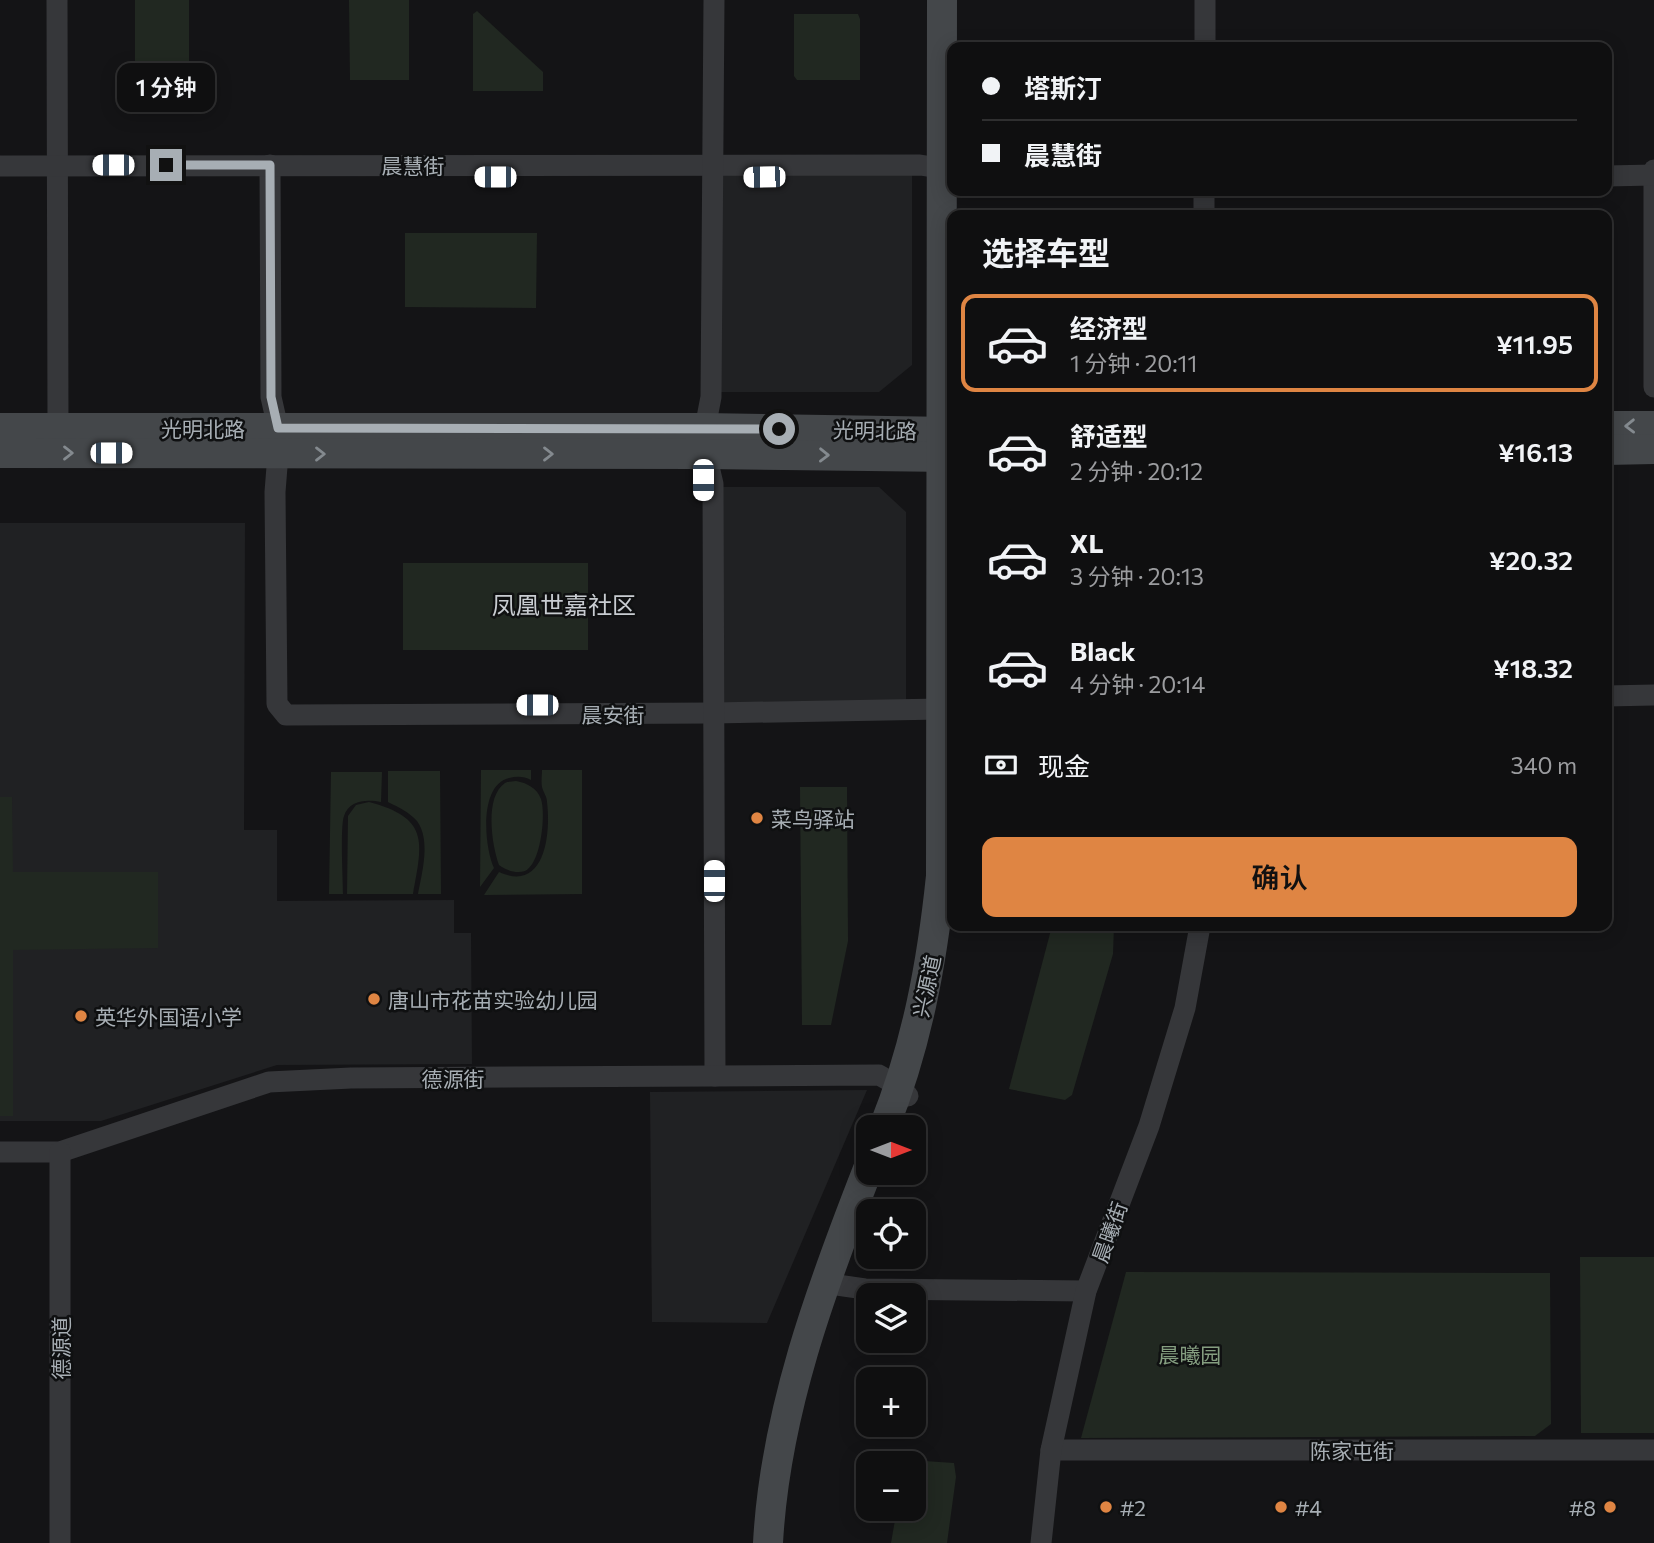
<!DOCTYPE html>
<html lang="zh">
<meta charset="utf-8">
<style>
:root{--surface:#0f0f10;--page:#181819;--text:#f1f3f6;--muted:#9b9c9f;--line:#2f2f30;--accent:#df8543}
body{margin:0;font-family:Commissioner,"Noto Sans SC",sans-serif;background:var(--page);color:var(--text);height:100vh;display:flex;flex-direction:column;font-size:26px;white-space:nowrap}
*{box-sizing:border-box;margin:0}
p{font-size:23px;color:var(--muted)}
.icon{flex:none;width:38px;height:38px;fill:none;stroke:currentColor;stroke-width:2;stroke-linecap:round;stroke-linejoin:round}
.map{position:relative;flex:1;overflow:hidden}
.panel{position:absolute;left:947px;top:210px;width:665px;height:721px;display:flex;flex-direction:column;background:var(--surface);border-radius:14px;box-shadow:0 4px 18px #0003,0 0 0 2px var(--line)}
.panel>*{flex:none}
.hud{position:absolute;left:947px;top:42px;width:665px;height:154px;border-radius:14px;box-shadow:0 4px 18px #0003,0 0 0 2px var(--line);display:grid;align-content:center;height:154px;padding:0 35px;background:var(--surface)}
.needle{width:46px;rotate:90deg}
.fabs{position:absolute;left:856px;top:1115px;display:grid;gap:14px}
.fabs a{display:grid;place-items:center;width:70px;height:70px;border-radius:14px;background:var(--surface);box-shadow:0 4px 18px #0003,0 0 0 2px var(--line);font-size:35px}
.end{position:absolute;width:32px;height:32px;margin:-16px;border:9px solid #a7aeb4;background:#111;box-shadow:0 0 0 4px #111}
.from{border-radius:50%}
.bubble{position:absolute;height:49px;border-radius:14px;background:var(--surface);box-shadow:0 4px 18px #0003,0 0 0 2px var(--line);font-size:23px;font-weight:600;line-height:49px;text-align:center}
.car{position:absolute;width:21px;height:42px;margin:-21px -10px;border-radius:9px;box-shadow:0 0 5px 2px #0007;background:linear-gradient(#fff 24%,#345 0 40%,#fff 0 76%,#345 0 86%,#fff 0)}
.hud b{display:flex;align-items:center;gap:24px;height:66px;font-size:26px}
.hud b+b{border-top:2px solid var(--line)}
.hud i{width:18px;height:18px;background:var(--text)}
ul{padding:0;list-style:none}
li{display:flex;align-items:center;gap:21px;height:98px;margin:0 14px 10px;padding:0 21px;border:4px solid transparent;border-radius:14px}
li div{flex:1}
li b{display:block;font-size:26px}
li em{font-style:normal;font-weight:600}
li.on{border-color:var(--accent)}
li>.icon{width:63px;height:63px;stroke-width:1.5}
h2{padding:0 35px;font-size:32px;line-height:84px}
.pay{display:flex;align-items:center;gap:18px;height:77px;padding:0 35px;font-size:26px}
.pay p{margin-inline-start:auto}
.button{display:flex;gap:14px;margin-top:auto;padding:14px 35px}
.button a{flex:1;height:80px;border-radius:14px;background:var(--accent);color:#111;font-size:28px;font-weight:600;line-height:80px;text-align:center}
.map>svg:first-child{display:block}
.built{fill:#202123}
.green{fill:#212821}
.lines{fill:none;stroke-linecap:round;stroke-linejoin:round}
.minor{stroke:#36373a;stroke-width:21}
.secondary{stroke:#44474a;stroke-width:30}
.oneway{stroke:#848a8f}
.route{stroke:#a7aeb4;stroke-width:9}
.poi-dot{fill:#df8543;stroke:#0f1011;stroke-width:2.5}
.labels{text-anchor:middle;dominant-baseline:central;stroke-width:5;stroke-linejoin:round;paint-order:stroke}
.street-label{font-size:21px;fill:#a7aeb4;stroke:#0f1011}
.poi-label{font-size:21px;fill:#a7aeb4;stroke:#0f1011;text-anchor:start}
.park-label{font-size:21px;fill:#859e80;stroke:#0f1011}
.quarter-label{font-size:24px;fill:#c8ccd1;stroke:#0f1011}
</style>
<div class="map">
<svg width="1654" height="1543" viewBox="0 0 1654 1543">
<rect width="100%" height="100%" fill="#141416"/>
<!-- built -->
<g class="built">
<path d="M708,170h204v195l-33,27h-174z"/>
<path d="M708,487h171l27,25v194l-198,3z"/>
<path d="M0,523h245l-1,307h33v71l177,-1v33h17l1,131 -195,1 -176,56h-101z"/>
<path d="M867,1090l-100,233 -115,-1 -2,-230z"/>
</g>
<!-- green -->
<g class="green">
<rect x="135" y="0" width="54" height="86"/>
<path d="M349,0h60v80h-59z"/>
<path d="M477,11l66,61v19h-70v-77z"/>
<path d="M794,14h64l2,5v61h-63l-3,-4z"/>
<path d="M405,233h132l-1,75 -131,-1z"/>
<rect x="403" y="563" width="185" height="87"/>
<path d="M481,770h50v10c-7,-4 -14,-4 -22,-2 -30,7 -25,68 -15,90l-14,19z"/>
<path d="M542,770h40v124l-98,1 15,-23c46,21 52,-38 48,-70 0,-6 -4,-10 -5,-15 -1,-5 0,-12 0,-17z"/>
<path d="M388,771h52l1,123h-23c4,-21 13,-54 -1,-73 -8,-9 -19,-14 -29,-19z"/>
<path d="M331,772h51l-1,30c-14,-3 -32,-2 -37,14 -4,10 -1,64 -1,78h-14z"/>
<path d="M516,781c11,2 21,7 25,18 5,15 0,65 -16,72 -9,3 -19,-1 -26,-6 -7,-19 -15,-68 6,-82 3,-2 7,-1 11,-2z"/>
<path d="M800,787h47l1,154 -17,84h-29z"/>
<path d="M0,797h12l1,75h145v76l-145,2v166h-13z"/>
<path d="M369,802c60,16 54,39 44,92h-66l1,-78 8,-11z"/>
<path d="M1052,926h62l-1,28 -41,141 -7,5 -56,-11z"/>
<path d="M1580,1257h74v176h-73z"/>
<path d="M1126,1272l424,1 1,151 -16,12 -454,2z"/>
<path d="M910,1460l44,3 2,14 -9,66h-56l6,-34 17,-1v-45h-6z"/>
</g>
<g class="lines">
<!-- minor -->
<g class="minor">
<path d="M57,0l1,428"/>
<path d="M1205,47v-47"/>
<path d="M270,165l1,232 7,31"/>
<path d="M0,166l920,-1 32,5"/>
<path d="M1654,170v217"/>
<path d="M1606,176l48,-1"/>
<path d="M1204,215v-24"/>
<path d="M705,428l6,-31 3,-397"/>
<path d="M278,454l-3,38 2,212 9,11 428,-2 227,-4 11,-5"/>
<path d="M706,454l7,30 2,592"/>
<path d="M1606,696l48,-1"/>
<path d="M0,1152h60l209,-70 82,-4 528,-3 21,12 8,9"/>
<path d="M60,1152v391"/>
<path d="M828,1272l9,13 28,4 221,2"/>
<path d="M1051,1450h603"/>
<path d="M1041,1543l10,-93 35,-159 63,-165 36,-118 15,-82"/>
</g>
<!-- secondary -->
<g class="secondary">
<path d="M1606,426h48"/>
<path d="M0,428h705l247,4"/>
<path d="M1606,450l48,-1"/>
<path d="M0,453l706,1 246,3"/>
<path d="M884,1127c33,-82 48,-164 57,-251l1,-876"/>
<path d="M768,1543c7,-130 53,-254 100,-374"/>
</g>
</g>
<!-- one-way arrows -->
<defs><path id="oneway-chevron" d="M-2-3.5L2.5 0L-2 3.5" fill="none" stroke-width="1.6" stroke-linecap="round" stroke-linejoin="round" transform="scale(1.75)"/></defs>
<g class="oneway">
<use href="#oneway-chevron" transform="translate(1630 426) rotate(179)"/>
<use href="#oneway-chevron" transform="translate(68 453)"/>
<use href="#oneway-chevron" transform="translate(320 454)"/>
<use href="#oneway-chevron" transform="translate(548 454)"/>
<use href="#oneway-chevron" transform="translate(824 455) rotate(1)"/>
</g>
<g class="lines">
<!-- route -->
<path class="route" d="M166,165h104l1,232 7,31 501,1"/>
</g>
<!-- markers -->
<g class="poi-dot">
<circle cx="757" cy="818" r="7"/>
<circle cx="374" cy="999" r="7"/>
<circle cx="81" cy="1016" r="7"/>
<circle cx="1106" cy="1507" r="7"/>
<circle cx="1281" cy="1507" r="7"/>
<circle cx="1610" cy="1507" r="7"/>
</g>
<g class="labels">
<!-- street labels -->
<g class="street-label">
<text x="413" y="165">晨慧街</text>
<text x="203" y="428">光明北路</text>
<text transform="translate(875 430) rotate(1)">光明北路</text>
<text x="613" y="714">晨安街</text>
<text transform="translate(926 986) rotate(-78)">兴源道</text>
<text x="453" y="1078">德源街</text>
<text transform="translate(1109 1232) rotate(-70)">晨曦街</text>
<text transform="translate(60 1348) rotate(-90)">德源道</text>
<text x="1352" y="1450">陈家屯街</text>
</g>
<!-- poi labels -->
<g class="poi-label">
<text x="771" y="818">菜鸟驿站</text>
<text x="388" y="999">唐山市花苗实验幼儿园</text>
<text x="95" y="1016">英华外国语小学</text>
<text x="1120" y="1507">#2</text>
<text x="1295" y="1507">#4</text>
<text x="1596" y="1507" text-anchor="end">#8</text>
</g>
<!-- park labels -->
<g class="park-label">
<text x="1190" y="1354">晨曦园</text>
</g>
<!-- quarter labels -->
<g class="quarter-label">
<text x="564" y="604">凤凰世嘉社区</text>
</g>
</g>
</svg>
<div class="fabs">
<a><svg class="needle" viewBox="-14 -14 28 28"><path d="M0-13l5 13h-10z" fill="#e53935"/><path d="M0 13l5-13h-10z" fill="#9b9c9f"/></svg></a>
<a><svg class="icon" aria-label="locate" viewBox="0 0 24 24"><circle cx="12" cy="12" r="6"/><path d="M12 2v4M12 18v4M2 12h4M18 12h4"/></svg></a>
<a><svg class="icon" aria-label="layers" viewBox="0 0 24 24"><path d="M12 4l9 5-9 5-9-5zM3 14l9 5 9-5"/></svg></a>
<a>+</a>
<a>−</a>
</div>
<i class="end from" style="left:779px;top:429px"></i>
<i class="end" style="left:166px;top:165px"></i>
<div class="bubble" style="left:117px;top:63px;width:98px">1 分钟</div>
<i class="car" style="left:113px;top:165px;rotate:270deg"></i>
<i class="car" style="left:495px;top:177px;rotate:270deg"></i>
<i class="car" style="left:764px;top:177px;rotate:269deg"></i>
<i class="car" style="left:111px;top:453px;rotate:90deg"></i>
<i class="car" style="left:703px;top:480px;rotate:180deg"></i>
<i class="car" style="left:537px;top:705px;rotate:270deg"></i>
<i class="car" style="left:714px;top:881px;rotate:0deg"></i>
<div class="hud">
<b><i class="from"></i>塔斯汀</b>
<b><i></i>晨慧街</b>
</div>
<section class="panel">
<h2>选择车型</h2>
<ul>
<li class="on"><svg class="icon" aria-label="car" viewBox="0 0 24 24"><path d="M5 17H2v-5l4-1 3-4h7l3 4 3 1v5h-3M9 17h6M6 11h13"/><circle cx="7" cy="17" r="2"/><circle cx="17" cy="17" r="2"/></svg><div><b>经济型</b><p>1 分钟 · 20:11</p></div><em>¥11.95</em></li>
<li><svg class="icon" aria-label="car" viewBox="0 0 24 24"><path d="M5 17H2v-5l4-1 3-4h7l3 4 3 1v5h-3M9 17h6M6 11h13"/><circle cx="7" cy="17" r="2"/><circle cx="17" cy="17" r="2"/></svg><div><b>舒适型</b><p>2 分钟 · 20:12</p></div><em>¥16.13</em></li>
<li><svg class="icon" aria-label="car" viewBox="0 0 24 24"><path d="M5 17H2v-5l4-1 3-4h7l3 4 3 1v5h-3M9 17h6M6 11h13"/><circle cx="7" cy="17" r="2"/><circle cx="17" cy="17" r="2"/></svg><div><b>XL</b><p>3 分钟 · 20:13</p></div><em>¥20.32</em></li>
<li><svg class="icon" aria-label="car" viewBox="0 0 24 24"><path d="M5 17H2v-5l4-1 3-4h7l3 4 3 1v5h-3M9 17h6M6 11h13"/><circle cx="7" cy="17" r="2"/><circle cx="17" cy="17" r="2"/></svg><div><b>Black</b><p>4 分钟 · 20:14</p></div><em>¥18.32</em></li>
</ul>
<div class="pay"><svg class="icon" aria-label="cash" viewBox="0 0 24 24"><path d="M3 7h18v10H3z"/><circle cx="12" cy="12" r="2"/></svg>现金<p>340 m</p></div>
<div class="button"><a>确认</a></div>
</section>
</div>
